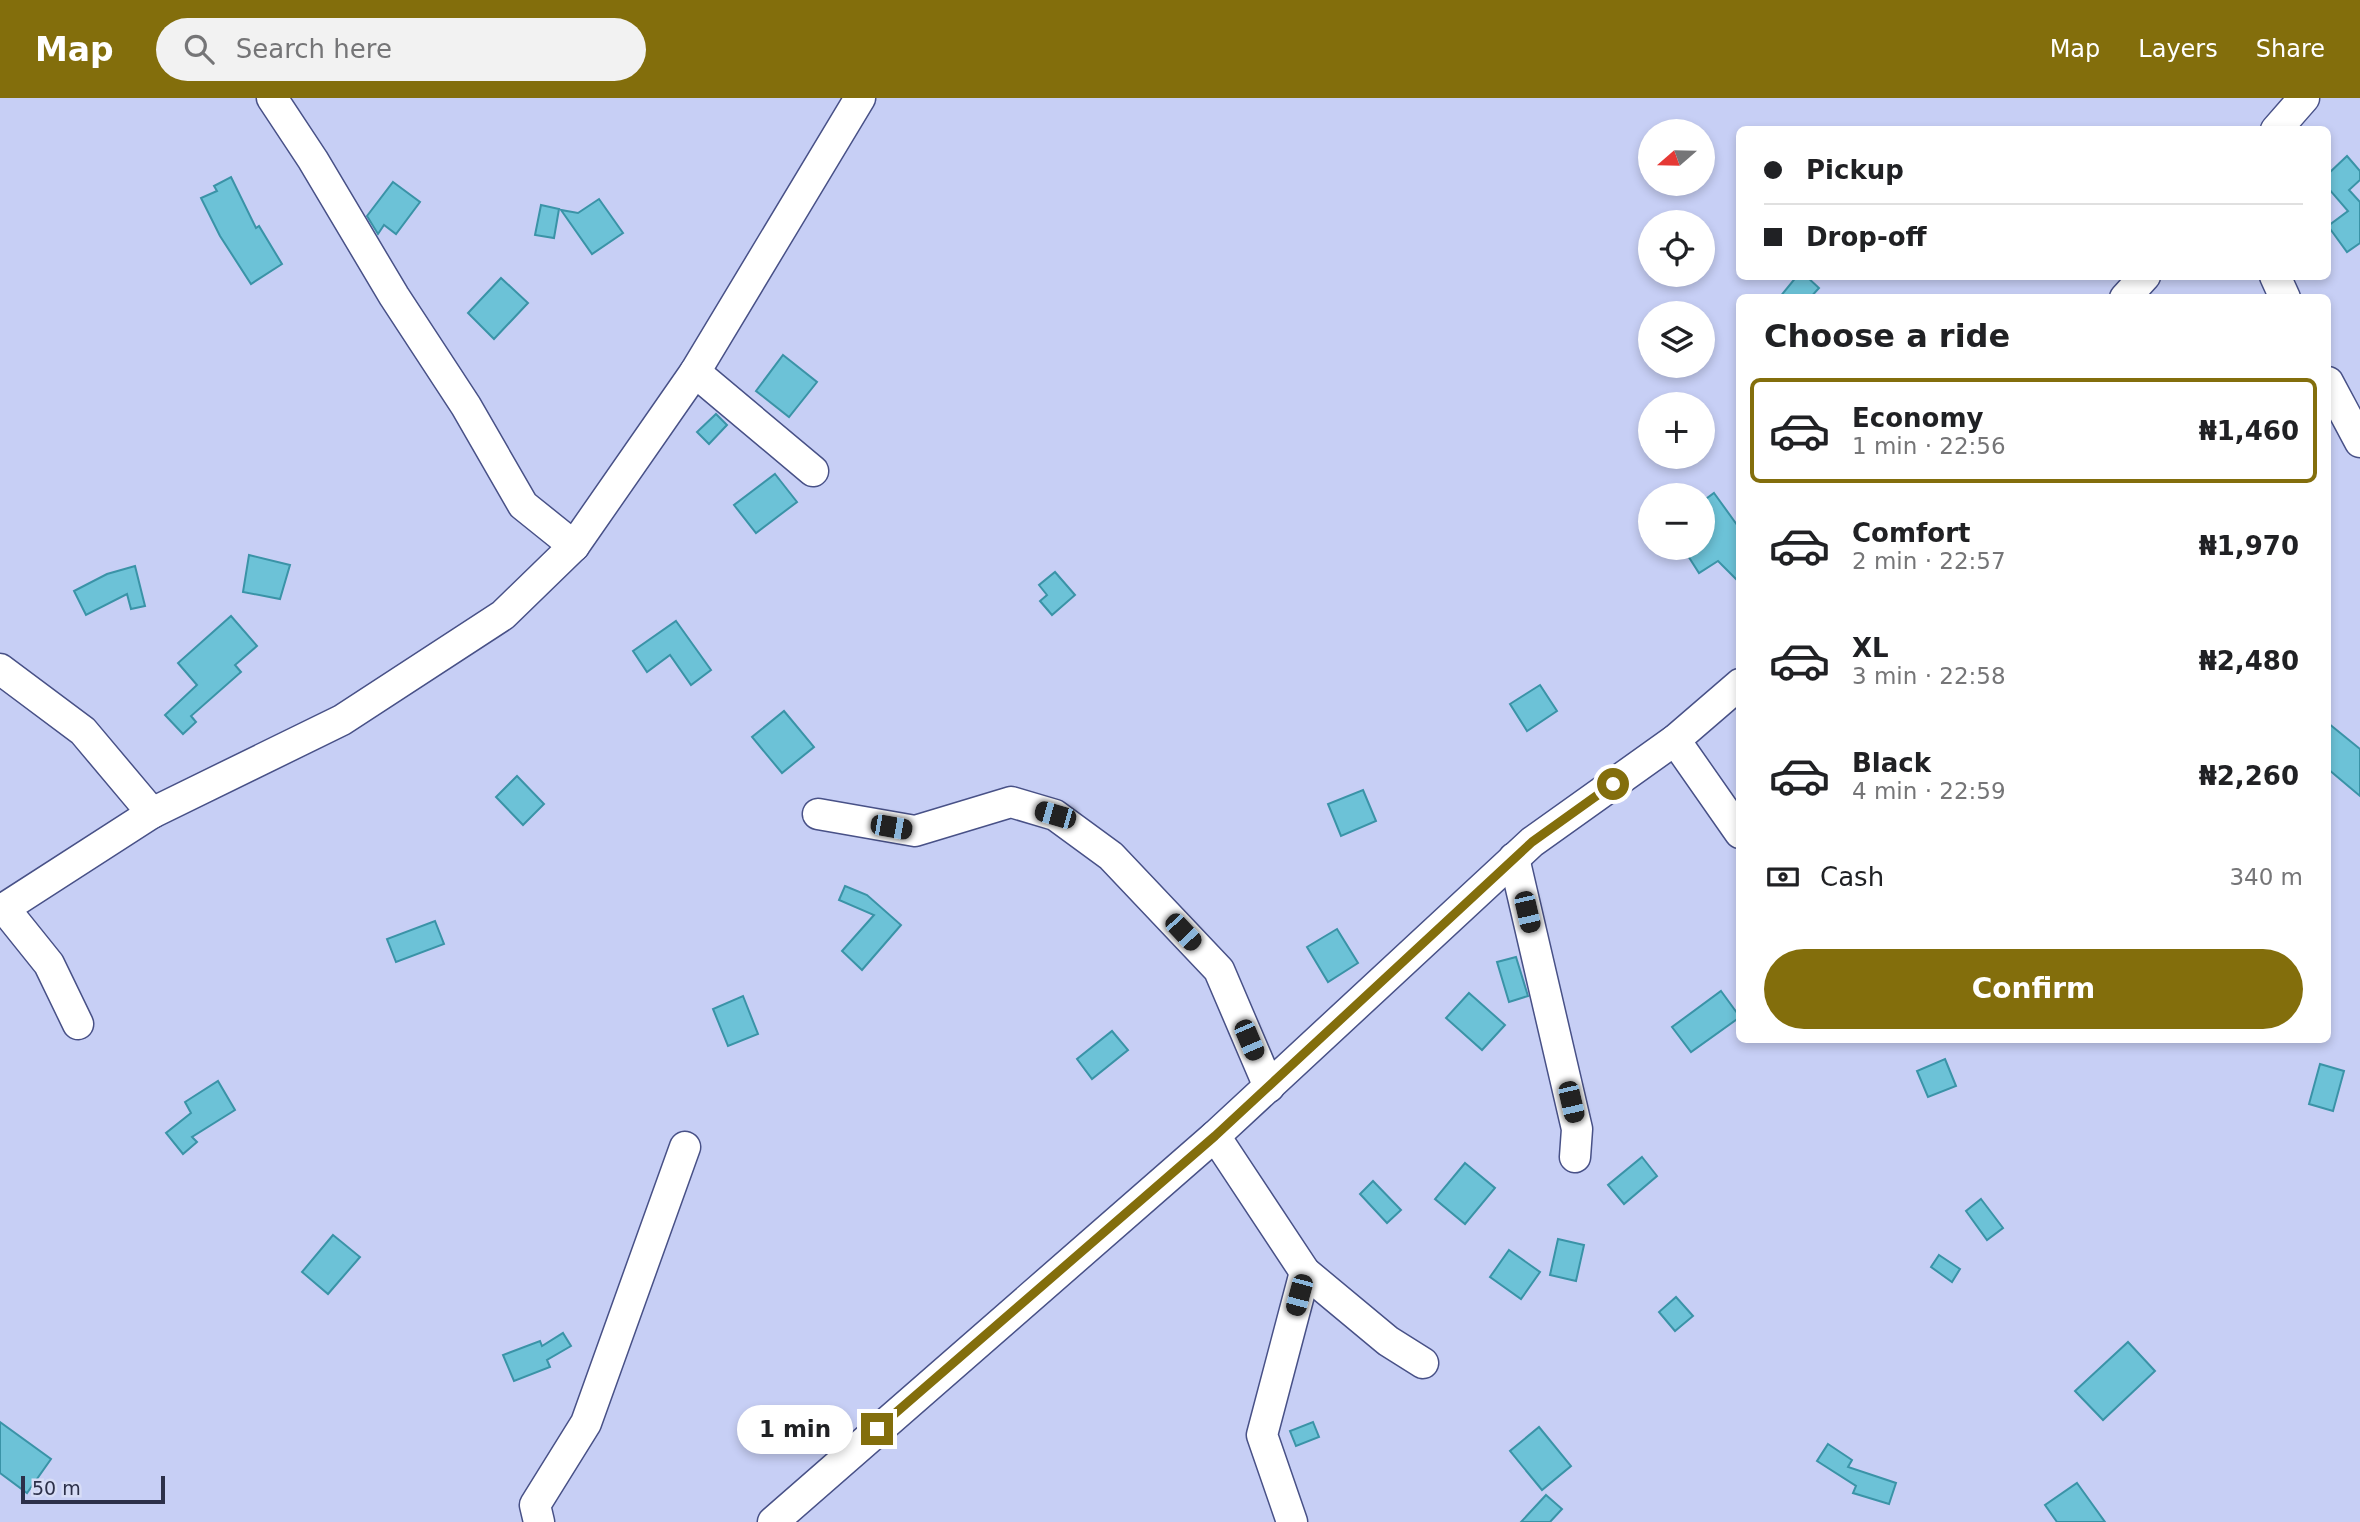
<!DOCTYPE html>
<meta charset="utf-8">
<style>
:root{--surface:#fff;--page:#f2f2f2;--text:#202124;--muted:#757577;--line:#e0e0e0;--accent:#836e0c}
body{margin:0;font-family:"DejaVu Sans",sans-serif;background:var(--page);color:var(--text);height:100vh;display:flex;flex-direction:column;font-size:26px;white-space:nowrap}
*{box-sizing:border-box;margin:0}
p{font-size:23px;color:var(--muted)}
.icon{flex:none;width:38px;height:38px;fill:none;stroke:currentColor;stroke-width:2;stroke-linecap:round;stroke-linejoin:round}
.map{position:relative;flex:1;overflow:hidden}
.drawer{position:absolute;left:1736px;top:196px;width:595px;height:749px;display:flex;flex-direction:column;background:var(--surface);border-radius:10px;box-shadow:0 4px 10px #0003}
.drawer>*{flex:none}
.banner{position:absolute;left:1736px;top:28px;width:595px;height:154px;border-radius:10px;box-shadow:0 4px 10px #0003;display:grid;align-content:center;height:154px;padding:0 28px;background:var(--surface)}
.needle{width:46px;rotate:250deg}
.tools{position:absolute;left:1638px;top:21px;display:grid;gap:14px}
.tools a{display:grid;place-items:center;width:77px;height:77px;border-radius:50%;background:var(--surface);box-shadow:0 4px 10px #0003;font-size:35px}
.scale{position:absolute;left:21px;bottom:18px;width:144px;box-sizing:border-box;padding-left:7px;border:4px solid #2c3049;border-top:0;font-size:19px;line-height:24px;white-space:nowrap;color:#2c3049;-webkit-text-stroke:5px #d7ddf6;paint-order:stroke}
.end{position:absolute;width:32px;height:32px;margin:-16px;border:9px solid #836e0c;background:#fff;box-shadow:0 0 0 4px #fff}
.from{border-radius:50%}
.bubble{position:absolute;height:49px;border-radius:24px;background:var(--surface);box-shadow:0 4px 10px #0003;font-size:23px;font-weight:700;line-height:49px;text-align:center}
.car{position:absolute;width:21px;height:42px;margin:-21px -10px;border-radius:9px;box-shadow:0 0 5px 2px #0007;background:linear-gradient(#222 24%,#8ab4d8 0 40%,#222 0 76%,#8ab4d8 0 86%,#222 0)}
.banner b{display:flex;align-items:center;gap:24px;height:66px;font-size:26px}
.banner b+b{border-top:2px solid var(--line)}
.banner i{width:18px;height:18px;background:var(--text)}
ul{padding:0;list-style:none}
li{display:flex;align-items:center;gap:21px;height:105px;margin:0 14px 10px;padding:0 14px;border:4px solid transparent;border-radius:10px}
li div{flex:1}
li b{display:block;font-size:26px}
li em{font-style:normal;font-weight:700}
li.current{border-color:var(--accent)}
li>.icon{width:63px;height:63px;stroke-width:1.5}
h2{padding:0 28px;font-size:32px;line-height:84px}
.pay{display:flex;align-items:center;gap:18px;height:77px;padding:0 28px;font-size:26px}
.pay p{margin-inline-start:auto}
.action{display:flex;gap:14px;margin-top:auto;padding:14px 28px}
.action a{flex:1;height:80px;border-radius:42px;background:var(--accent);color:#fff;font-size:28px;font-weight:700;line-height:80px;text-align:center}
header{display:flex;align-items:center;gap:42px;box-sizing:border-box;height:98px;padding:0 35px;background:var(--accent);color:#fff}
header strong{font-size:33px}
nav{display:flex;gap:38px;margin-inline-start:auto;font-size:24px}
.search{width:490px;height:63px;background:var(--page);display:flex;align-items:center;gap:18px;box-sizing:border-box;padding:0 24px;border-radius:38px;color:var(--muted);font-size:26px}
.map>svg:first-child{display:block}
.building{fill:#6cc2d7;stroke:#3a93a7;stroke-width:2}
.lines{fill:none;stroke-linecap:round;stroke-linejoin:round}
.minor-casing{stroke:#485187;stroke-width:33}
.minor{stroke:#fff;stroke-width:30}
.route{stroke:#836e0c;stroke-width:9}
</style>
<header>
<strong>Map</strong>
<div class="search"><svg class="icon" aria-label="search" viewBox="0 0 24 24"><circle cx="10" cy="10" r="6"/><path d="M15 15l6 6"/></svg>Search here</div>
<nav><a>Map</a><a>Layers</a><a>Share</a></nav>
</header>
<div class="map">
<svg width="2360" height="1424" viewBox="0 0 2360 1424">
<rect width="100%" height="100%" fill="#c7cff5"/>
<!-- building -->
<g class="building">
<path d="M2347,58l13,15v9l-11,10 11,12v41l-13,9 -19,-26 20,-15 -20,-23v-14z"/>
<path d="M231,79l25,51 3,-2 23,38 -31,20 -31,-48 -19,-38 16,-7 -3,-5z"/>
<path d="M393,84l27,20 -24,32 -12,-9 -6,9 -11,-18z"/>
<path d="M599,101l24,34 -31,21 -31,-44 17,3z"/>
<path d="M541,107l18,4 -5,29 -19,-3z"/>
<path d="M1797,178h9l13,12 -9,10h-31z"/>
<path d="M501,180l27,25 -34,36 -26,-26z"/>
<path d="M783,257l34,27 -28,35 -33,-26z"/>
<path d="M716,316l11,11 -18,19 -12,-12z"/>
<path d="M775,376l22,28 -41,31 -22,-28z"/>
<path d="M1714,395l26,36v54l-22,-22 -19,12 -16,-25h20v-47z"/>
<path d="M249,457l41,10 -10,34 -37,-7z"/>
<path d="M135,468l10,40 -14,3 -4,-15 -41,21 -12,-24 33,-17z"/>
<path d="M1055,474l20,23 -23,20 -12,-14 7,-6 -8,-10z"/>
<path d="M231,518l26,30 -22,19 6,7 -50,44 5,6 -13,12 -18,-19 32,-30 -19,-22z"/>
<path d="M676,523l35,49 -20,15 -21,-30 -23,17 -14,-21z"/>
<path d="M1540,587l17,26 -30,20 -17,-27z"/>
<path d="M784,613l30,36 -32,26 -30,-36z"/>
<path d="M2328,625l32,26v47l-32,-27z"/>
<path d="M517,678l27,28 -21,21 -27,-28z"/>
<path d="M1363,692l13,31 -35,15 -13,-32z"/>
<path d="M845,788l22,9 34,30 -39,45 -20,-19 32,-36 -35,-15z"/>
<path d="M435,823l9,23 -48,18 -9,-23z"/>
<path d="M1337,831l21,34 -30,19 -21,-35z"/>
<path d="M1516,859l12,39 -19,6 -12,-40z"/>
<path d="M1721,893l19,26 -49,35 -19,-25z"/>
<path d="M1469,895l36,32 -23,25 -36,-32z"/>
<path d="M743,898l15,38 -30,12 -15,-37z"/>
<path d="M1112,933l16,19 -36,29 -15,-20z"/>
<path d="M1945,961l11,27 -28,11 -11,-26z"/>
<path d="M2320,966l24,7 -11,40 -24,-7z"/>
<path d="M218,983l17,29 -43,27 5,5 -14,12 -17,-21 25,-20 -6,-11z"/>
<path d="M1642,1059l15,19 -33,28 -16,-19z"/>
<path d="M1465,1065l30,25 -30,36 -30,-25z"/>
<path d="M1373,1083l28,29 -14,13 -27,-29z"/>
<path d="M1981,1101l22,29 -16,12 -21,-29z"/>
<path d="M333,1137l27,22 -32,37 -26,-22z"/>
<path d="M1558,1141l26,6 -8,36 -26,-6z"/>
<path d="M1509,1152l31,22 -19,27 -31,-22z"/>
<path d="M1939,1157l21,14 -8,13 -21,-15z"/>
<path d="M1676,1199l17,19 -18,15 -16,-19z"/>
<path d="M563,1235l8,13 -24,14 3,7 -36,14 -11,-26 37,-14 2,5z"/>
<path d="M2128,1244l27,29 -52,49 -28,-29z"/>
<path d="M0,1324l51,37 -24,34 -27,-20z"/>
<path d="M1313,1324l6,15 -23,9 -6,-15z"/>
<path d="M1539,1329l32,39 -29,24 -32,-39z"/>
<path d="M1828,1346l24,16 -4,7 48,16 -7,21 -36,-11 3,-7 -39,-25z"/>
<path d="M2077,1385l28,39h-48l-12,-17z"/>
<path d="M1546,1397l16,14 -12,13h-29z"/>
</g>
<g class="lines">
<!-- minor casing -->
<g class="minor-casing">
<g id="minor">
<path d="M272,0l41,62 81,136 72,110 57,99 51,41"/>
<path d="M2276,32l28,-32"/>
<path d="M2275,178l10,22"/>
<path d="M2125,200l20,-22"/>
<path d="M695,274l118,99"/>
<path d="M2328,284l32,60"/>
<path d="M0,571l83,62 69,82"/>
<path d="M1675,642l65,93"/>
<path d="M818,716l97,17 96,-29 44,13 56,41 108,114 50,117"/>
<path d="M1514,760l63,271 -2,28"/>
<path d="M4,810l45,56 29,60"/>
<path d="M0,813l152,-98 190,-93 161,-105 71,-69 121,-174 165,-274"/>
<path d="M1215,1038l90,136 83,69 35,22"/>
<path d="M539,1424l-4,-17 51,-82 99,-276"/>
<path d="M773,1424l442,-386 317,-294 143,-102 65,-56"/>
<path d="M1292,1424l-30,-87 43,-163"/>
</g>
</g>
<!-- minor -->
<use href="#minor" class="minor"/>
</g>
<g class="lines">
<!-- route -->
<path class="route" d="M877,1331l338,-293 317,-294 81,-58"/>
</g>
</svg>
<div class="tools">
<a><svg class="needle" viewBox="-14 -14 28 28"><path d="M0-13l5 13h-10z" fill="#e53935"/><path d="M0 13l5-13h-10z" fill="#757577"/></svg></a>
<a><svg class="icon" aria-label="locate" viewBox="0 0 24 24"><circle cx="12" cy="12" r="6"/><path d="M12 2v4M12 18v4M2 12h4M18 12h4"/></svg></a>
<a><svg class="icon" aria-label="layers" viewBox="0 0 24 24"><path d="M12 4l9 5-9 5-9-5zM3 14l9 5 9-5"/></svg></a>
<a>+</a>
<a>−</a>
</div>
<div class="scale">50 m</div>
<i class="end from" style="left:1613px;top:686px"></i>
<i class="end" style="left:877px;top:1331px"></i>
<div class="bubble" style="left:737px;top:1307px;width:116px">1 min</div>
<i class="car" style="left:1055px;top:717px;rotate:286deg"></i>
<i class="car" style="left:891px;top:729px;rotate:100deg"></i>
<i class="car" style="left:1527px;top:814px;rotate:167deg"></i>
<i class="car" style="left:1183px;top:834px;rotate:137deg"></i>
<i class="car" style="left:1249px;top:942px;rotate:157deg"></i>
<i class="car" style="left:1571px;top:1004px;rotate:167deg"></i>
<i class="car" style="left:1299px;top:1197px;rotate:195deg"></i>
<div class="banner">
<b><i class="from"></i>Pickup</b>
<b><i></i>Drop-off</b>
</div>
<section class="drawer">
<h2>Choose a ride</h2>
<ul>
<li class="current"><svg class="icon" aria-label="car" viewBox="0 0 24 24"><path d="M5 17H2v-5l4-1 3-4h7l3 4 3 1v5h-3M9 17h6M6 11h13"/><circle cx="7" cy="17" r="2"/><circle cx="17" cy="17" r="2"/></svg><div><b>Economy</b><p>1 min · 22:56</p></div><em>₦1,460</em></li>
<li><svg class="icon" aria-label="car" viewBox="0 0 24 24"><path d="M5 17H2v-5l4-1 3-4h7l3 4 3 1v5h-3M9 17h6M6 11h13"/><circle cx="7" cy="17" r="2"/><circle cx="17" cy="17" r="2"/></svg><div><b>Comfort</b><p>2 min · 22:57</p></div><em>₦1,970</em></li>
<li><svg class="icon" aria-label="car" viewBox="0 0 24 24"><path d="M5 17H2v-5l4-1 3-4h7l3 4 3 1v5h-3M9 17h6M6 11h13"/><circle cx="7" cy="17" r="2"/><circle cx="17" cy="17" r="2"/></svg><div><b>XL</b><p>3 min · 22:58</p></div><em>₦2,480</em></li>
<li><svg class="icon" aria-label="car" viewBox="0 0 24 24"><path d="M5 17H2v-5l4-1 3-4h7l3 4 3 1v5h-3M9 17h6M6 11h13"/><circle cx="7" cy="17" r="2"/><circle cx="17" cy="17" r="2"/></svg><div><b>Black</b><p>4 min · 22:59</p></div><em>₦2,260</em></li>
</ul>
<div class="pay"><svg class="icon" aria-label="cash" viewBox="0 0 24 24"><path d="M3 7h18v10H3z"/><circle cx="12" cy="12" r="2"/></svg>Cash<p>340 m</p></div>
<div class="action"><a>Confirm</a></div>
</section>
</div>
